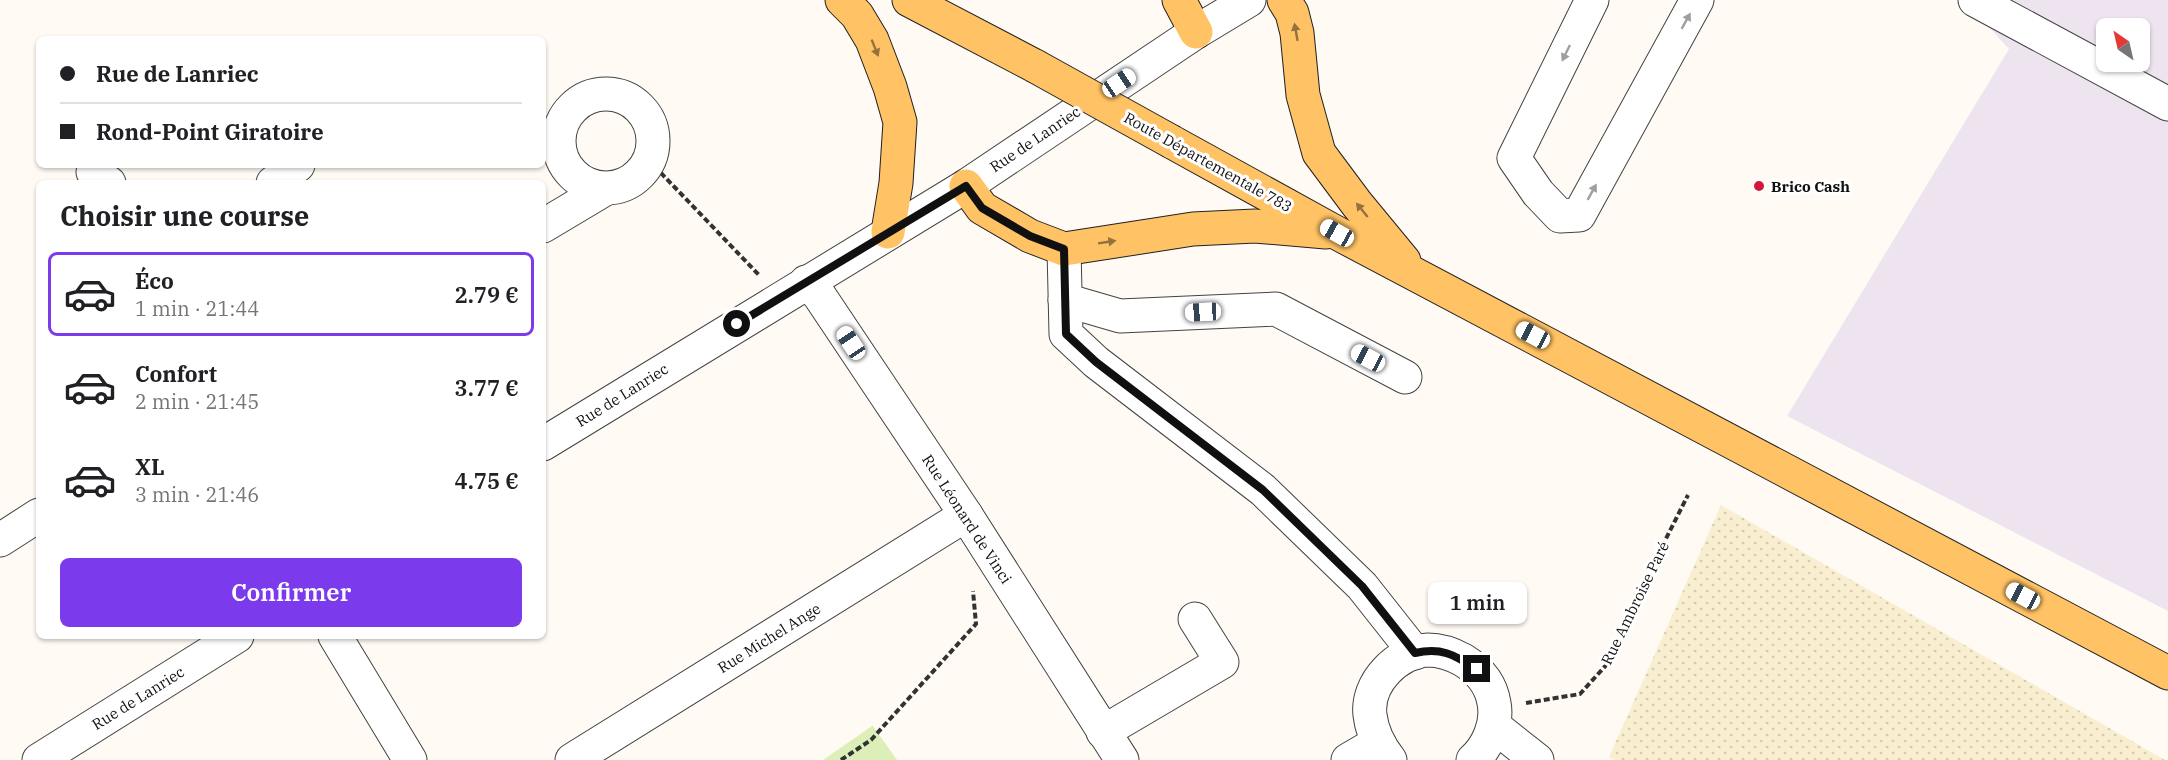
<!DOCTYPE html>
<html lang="fr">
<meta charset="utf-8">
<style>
:root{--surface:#fff;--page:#f2f2f2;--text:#202124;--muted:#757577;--line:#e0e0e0;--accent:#7c3aed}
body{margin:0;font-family:"IBM Plex Serif",serif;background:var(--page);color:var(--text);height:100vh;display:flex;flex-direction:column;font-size:22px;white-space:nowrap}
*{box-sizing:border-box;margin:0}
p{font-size:20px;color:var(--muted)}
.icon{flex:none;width:33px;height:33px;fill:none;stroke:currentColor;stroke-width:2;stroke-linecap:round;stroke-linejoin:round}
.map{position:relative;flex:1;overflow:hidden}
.details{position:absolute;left:36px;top:180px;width:510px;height:459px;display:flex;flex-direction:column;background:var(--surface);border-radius:9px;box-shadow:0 2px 4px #0004}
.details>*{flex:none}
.top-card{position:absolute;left:36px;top:36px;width:510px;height:132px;border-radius:9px;box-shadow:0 2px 4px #0004;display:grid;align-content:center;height:132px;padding:0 24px;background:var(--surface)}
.needle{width:39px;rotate:326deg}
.buttons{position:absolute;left:2096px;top:18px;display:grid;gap:12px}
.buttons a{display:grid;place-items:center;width:54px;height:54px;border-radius:9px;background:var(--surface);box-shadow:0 2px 4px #0004;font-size:30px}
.end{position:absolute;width:27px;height:27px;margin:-14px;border:8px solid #101010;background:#fff;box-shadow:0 0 0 3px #fff}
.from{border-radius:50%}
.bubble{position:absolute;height:42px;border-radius:9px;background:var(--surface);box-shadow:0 2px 4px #0004;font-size:20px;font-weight:600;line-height:42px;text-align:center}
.car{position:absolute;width:18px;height:36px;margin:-18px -9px;border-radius:8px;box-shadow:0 0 4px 2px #0007;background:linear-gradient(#fff 24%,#345 0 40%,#fff 0 76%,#345 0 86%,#fff 0)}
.top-card b{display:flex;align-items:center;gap:21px;height:57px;font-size:22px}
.top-card b+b{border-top:2px solid var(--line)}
.top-card i{width:15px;height:15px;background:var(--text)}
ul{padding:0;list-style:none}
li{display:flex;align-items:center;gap:18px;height:84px;margin:0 12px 9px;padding:0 12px;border:3px solid transparent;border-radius:9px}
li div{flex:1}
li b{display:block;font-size:22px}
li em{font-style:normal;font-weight:600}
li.current{border-color:var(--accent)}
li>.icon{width:54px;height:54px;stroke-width:1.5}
h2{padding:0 24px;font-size:27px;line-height:72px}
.button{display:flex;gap:12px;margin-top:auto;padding:12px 24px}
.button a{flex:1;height:69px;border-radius:9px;background:var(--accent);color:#fff;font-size:24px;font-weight:600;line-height:69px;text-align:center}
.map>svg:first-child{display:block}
.industrial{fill:#ede4ef;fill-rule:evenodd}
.farmland{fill:url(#farmland-dots)}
.grass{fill:#ddefb8}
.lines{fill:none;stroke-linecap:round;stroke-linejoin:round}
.minor-casing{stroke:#434343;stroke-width:35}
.major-casing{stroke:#212121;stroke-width:35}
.path{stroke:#323232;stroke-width:4;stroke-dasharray:6 3;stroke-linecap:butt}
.minor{stroke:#fff;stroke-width:33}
.major{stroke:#ffc264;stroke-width:33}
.major-bridge-casing{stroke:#212121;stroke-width:35;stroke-linecap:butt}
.major-bridge{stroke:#ffc264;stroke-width:33}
.oneway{fill:#9f9f9f}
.oneway2{fill:#93723e}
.route{stroke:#101010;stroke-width:8}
.poi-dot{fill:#d1183c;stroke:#fff;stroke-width:2}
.labels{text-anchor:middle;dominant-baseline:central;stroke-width:6;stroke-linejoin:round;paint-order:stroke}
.street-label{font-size:15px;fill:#101010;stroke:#fff}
.poi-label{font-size:15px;font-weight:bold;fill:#101010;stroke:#fff;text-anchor:start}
</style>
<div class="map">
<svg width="2168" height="760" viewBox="0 0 2168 760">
<defs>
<pattern id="farmland-dots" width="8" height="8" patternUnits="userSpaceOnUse" patternTransform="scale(1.5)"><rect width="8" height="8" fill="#f9efd0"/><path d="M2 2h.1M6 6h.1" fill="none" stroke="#d4ccb2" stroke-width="1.8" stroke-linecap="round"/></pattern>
</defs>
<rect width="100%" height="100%" fill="#fffbf4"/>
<!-- industrial -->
<path class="industrial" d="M1964,0h204v611l-381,-195 222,-367zM2106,28h33v34h-33z"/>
<!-- farmland -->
<path class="farmland" d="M1721,505l444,255h-549l-7,-3z"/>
<!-- grass -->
<path class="grass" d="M873,726l24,34h-74l49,-34z"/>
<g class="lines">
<!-- minor casing -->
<g class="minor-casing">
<g id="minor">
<path d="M1592,0l-78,158 24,35 22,23 19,-1 118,-215"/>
<path d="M1975,0l193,104"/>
<circle cx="606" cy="141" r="47"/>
<path d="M93,172l16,11"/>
<path d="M273,183l25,-18"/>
<path d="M543,226l62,-37"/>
<path d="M1064,249l2,85 30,28 167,128 99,96 53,67"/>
<path d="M806,282l13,13 147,220 156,245"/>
<path d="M1065,300l55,16 156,-7 129,68"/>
<path d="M543,444l423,-258 230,-154 53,-32"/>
<path d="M0,540l39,-25"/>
<path d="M335,636l75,124"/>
<path d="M1494,726l43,34"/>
<path d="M1103,732l119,-70 -27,-43"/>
<path d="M39,760l198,-124"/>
<path d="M572,760l394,-245"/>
<path d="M1348,760l29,-17"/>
<path d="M1390,760c-11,-14 -18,-27 -20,-45 -4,-32 28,-64 58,-65 13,0 24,4 35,10 16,10 28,24 31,43 4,20 -6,44 -21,57"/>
</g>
</g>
<!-- major casing -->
<g class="major-casing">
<g id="major">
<path d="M842,0l15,15 15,25 18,47 10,35 -4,61 -8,49"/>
<path d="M909,0l126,66"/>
<path d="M1179,0l17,32"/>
<path d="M1284,0l8,13 5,20 6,62 16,58 38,51 47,57"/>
<path d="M1172,142l165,91 831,440"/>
<path d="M966,186l16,22 48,28 34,13 129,-20 62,-3 71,6"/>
</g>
</g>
<!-- path -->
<g class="path">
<path d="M647,161l13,11 99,103"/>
<path d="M1526,703l54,-9 28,-31 28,-65 52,-103"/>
<path d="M841,760l30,-20 105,-116 -3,-33"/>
</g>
<!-- minor -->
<use href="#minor" class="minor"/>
<!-- major -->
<use href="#major" class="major"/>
<!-- major-bridge casing -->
<g class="major-bridge-casing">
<path id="major-bridge" d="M1035,66l137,76"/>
</g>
<!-- major-bridge -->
<use href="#major-bridge" class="major-bridge"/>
</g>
<!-- one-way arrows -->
<defs><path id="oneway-solid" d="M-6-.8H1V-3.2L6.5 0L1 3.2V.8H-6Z" transform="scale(1.5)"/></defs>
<g class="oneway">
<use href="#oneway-solid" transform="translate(1686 21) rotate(-61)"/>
<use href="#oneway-solid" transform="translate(1566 53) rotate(116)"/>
<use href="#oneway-solid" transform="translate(1592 192) rotate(-61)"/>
</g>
<g class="oneway2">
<use href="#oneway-solid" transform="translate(1296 32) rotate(-100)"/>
<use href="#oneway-solid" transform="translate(875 48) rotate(68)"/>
<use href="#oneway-solid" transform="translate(1362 210) rotate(-129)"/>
<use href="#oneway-solid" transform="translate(1107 242) rotate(-9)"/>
</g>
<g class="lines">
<!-- route -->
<path class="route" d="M737,324l229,-138 16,22 48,28 34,13 2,85 30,28 167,128 99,96 53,67c27,-6 39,2 62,16"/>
</g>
<!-- markers -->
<circle class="poi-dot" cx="1759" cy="186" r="6"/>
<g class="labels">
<!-- street labels -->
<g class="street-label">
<text transform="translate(1035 139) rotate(-34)">Rue de Lanriec</text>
<text transform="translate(1208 162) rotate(29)">Route Départementale 783</text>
<text transform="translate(622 395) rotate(-32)">Rue de Lanriec</text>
<text transform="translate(967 519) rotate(57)">Rue Léonard de Vinci</text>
<text transform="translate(1635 603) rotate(-64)">Rue Ambroise Paré</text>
<text transform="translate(769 638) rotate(-32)">Rue Michel Ange</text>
<text transform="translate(138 698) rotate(-32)">Rue de Lanriec</text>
</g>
<!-- poi labels -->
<g class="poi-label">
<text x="1771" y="186">Brico Cash</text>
</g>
</g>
</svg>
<div class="buttons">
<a><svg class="needle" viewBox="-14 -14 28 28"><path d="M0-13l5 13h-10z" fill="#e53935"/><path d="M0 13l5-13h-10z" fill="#757577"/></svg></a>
</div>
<i class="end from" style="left:737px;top:324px"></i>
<i class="end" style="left:1477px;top:669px"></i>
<div class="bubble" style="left:1428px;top:582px;width:99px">1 min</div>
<i class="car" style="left:1119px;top:83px;rotate:56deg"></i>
<i class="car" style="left:1337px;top:233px;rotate:299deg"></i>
<i class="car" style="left:1203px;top:312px;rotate:267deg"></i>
<i class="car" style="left:1533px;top:335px;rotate:298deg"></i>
<i class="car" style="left:851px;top:343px;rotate:326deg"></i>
<i class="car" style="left:1368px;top:358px;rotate:298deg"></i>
<i class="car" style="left:2023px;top:596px;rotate:298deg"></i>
<div class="top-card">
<b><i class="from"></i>Rue de Lanriec</b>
<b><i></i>Rond-Point Giratoire</b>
</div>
<section class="details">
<h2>Choisir une course</h2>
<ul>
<li class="current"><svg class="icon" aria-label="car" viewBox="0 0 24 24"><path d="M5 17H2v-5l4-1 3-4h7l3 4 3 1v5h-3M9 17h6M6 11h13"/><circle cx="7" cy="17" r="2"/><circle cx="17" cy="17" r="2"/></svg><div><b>Éco</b><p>1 min · 21:44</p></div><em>2.79 €</em></li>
<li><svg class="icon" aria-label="car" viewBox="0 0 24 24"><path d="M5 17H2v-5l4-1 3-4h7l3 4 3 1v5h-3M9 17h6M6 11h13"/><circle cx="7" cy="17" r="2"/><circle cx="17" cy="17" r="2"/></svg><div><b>Confort</b><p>2 min · 21:45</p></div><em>3.77 €</em></li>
<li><svg class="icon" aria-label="car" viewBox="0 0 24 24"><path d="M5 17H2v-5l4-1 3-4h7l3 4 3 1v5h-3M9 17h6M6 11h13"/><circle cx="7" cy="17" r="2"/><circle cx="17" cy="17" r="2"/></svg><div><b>XL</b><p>3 min · 21:46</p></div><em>4.75 €</em></li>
</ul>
<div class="button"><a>Confirmer</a></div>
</section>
</div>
